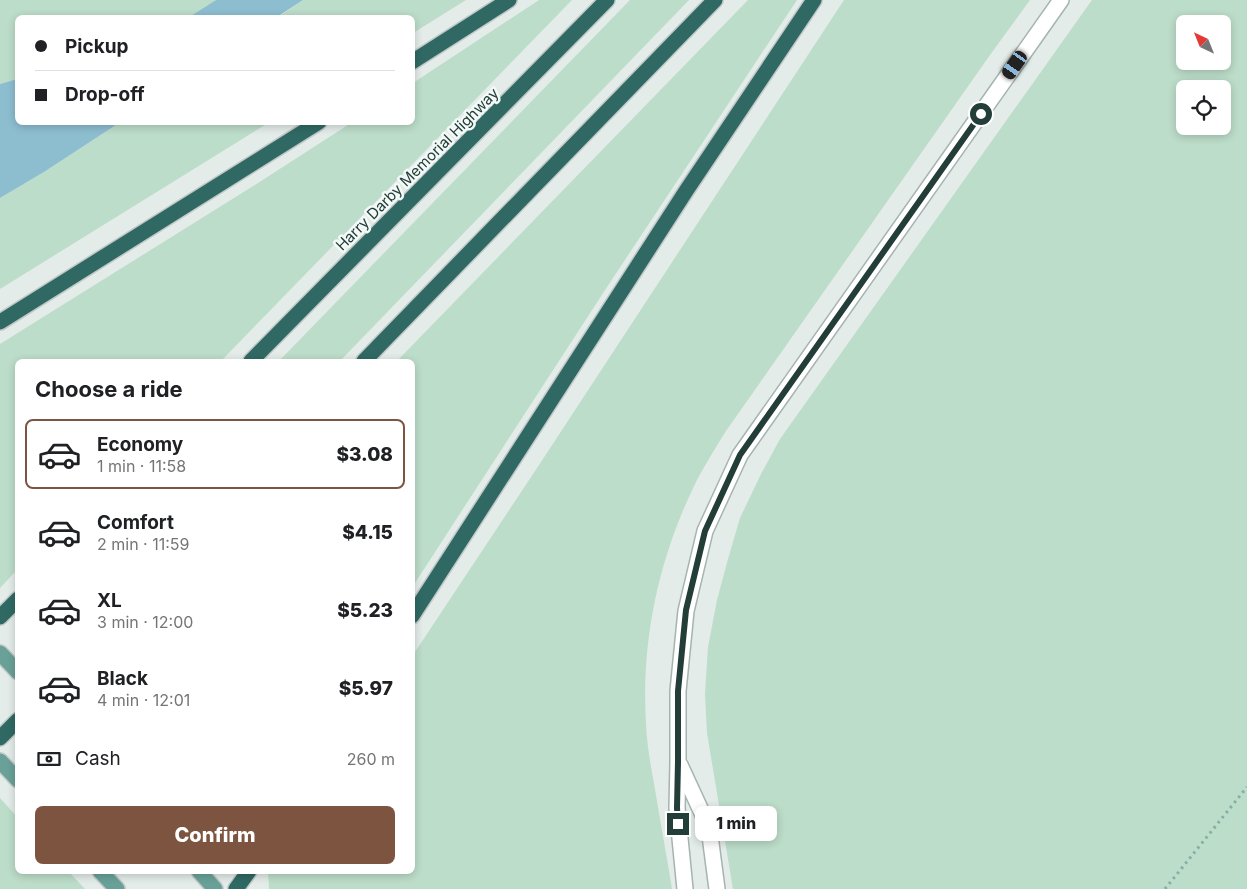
<!DOCTYPE html>
<meta charset="utf-8">
<style>
:root{--surface:#fff;--page:#f2f2f2;--text:#202124;--muted:#757577;--line:#e0e0e0;--accent:#7d543f}
body{margin:0;font-family:Inter,sans-serif;background:var(--page);color:var(--text);height:100vh;display:flex;flex-direction:column;font-size:19px;white-space:nowrap}
*{box-sizing:border-box;margin:0}
p{font-size:16px;color:var(--muted)}
.icon{flex:none;width:28px;height:28px;fill:none;stroke:currentColor;stroke-width:2;stroke-linecap:round;stroke-linejoin:round}
.map{position:relative;flex:1;overflow:hidden}
.details{position:absolute;left:15px;top:359px;width:400px;height:515px;display:flex;flex-direction:column;background:var(--surface);border-radius:8px;box-shadow:0 2px 8px #0003}
.details>*{flex:none}
.top-card{position:absolute;left:15px;top:15px;width:400px;height:110px;border-radius:8px;box-shadow:0 2px 8px #0003;display:grid;align-content:center;height:110px;padding:0 20px;background:var(--surface)}
.needle{width:32px;rotate:317deg}
.controls{position:absolute;left:1176px;top:15px;display:grid;gap:10px}
.controls a{display:grid;place-items:center;width:55px;height:55px;border-radius:8px;background:var(--surface);box-shadow:0 2px 8px #0003;font-size:25px}
.end{position:absolute;width:22px;height:22px;margin:-11px;border:6px solid #233d39;background:#fff;box-shadow:0 0 0 2px #fff}
.from{border-radius:50%}
.bubble{position:absolute;height:35px;border-radius:8px;background:var(--surface);box-shadow:0 2px 8px #0003;font-size:16px;font-weight:800;line-height:35px;text-align:center}
.car{position:absolute;width:15px;height:30px;margin:-15px -8px;border-radius:6px;box-shadow:0 0 4px 1px #0007;background:linear-gradient(#222 24%,#8ab4d8 0 40%,#222 0 76%,#8ab4d8 0 86%,#222 0)}
.top-card b{display:flex;align-items:center;gap:18px;height:48px;font-size:19px}
.top-card b+b{border-top:1px solid var(--line)}
.top-card i{width:12px;height:12px;background:var(--text)}
ul{padding:0;list-style:none}
li{display:flex;align-items:center;gap:15px;height:70px;margin:0 10px 8px;padding:0 10px;border:2px solid transparent;border-radius:8px}
li div{flex:1}
li b{display:block;font-size:19px}
li em{font-style:normal;font-weight:800}
li.selected{border-color:var(--accent)}
li>.icon{width:45px;height:45px;stroke-width:1.5}
h2{padding:0 20px;font-size:22px;line-height:60px}
.pay{display:flex;align-items:center;gap:12px;height:55px;padding:0 20px;font-size:19px}
.pay p{margin-inline-start:auto}
.cta{display:flex;gap:10px;margin-top:auto;padding:10px 20px}
.cta a{flex:1;height:58px;border-radius:8px;background:var(--accent);color:#fff;font-size:20px;font-weight:800;line-height:58px;text-align:center}
.map>svg:first-child{display:block}
.green{fill:#bcddc9;fill-rule:evenodd}
.water{fill:#8dbed0}
.lines{fill:none;stroke-linecap:round;stroke-linejoin:round}
.minor-casing{stroke:#a6b4b1;stroke-width:18}
.major-casing{stroke:#c1c9c8;stroke-width:18}
.highway-casing{stroke:#c1c9c8;stroke-width:18}
.path{stroke:#84afa6;stroke-width:3;stroke-dasharray:2.5 4;stroke-linecap:butt}
.minor{stroke:#fff;stroke-width:15}
.major{stroke:#69a198;stroke-width:15}
.highway{stroke:#306963;stroke-width:15}
.route{stroke:#233d39;stroke-width:6}
.labels{text-anchor:middle;dominant-baseline:central;stroke-width:5;stroke-linejoin:round;paint-order:stroke}
.street-label{font-size:15px;fill:#233d39;stroke:#f3f9f7}
</style>
<div class="map">
<svg width="1247" height="889" viewBox="0 0 1247 889">
<rect width="100%" height="100%" fill="#e3ece9"/>
<!-- green -->
<g class="green">
<path d="M0,0h216l-27,17 -171,1 -1,61 -17,5z"/>
<path d="M303,0h163l-53,33 -1,-15h-135z"/>
<path d="M539,0h33l-351,361h-203l-1,209 -17,18v-244l258,-161 93,-60 61,-1 1,-39z"/>
<path d="M630,0h59l-349,361h-61z"/>
<path d="M748,0h49l-190,287 -194,299 -1,-225h-15z"/>
<path d="M844,0h186l-40,55 -264,376c-10,16 -20,32 -29,49 -38,76 -56,159 -51,244 1,24 6,48 10,71 5,31 11,63 16,94h-403l-1,-18h144l1,-216 126,-190z"/>
<path d="M1092,0h155v889h-514l-26,-156 -2,-39 3,-47 9,-47 11,-41 12,-41 21,-44 19,-35zM1185,24h37v37h-37zM1185,89h37v37h-37z"/>
<path d="M119,123h149l-268,166v-91l44,-26z"/>
<path d="M0,798l17,19 1,54h50l17,18h-85z"/>
</g>
<!-- water -->
<g class="water">
<path d="M216,0h87l-26,17h-88z"/>
<path d="M17,79l1,43 101,1 -75,49 -44,26v-114z"/>
</g>
<g class="lines">
<!-- minor casing -->
<g class="minor-casing">
<g id="minor">
<path d="M680,765l29,63 8,61"/>
<path d="M685,889l-8,-81 1,-46v-71l8,-80 19,-80 35,-76 321,-455"/>
</g>
</g>
<!-- major casing -->
<g class="major-casing">
<g id="major">
<path d="M0,653l18,19"/>
<path d="M0,761l18,19"/>
<path d="M100,871l17,18"/>
<path d="M199,871l16,18"/>
</g>
</g>
<!-- highway casing -->
<g class="highway-casing">
<g id="highway">
<path d="M412,62l97,-62"/>
<path d="M0,322l319,-200"/>
<path d="M251,361l356,-361"/>
<path d="M364,361l351,-361"/>
<path d="M412,616l274,-425 128,-191"/>
<path d="M0,617l18,-18"/>
<path d="M0,738l18,-18"/>
<path d="M236,889l13,-18"/>
</g>
</g>
<!-- path -->
<path class="path" d="M1165,889l82,-102"/>
<!-- minor -->
<use href="#minor" class="minor"/>
<!-- major -->
<use href="#major" class="major"/>
<!-- highway -->
<use href="#highway" class="highway"/>
</g>
<g class="lines">
<!-- route -->
<path class="route" d="M678,824l-1,-16 1,-46v-71l8,-81 19,-79 35,-76 241,-341"/>
</g>
<g class="labels">
<!-- street labels -->
<g class="street-label">
<text transform="translate(417 169) rotate(-45)">Harry Darby Memorial Highway</text>
</g>
</g>
</svg>
<div class="controls">
<a><svg class="needle" viewBox="-14 -14 28 28"><path d="M0-13l5 13h-10z" fill="#e53935"/><path d="M0 13l5-13h-10z" fill="#757577"/></svg></a>
<a><svg class="icon" aria-label="locate" viewBox="0 0 24 24"><circle cx="12" cy="12" r="6"/><path d="M12 2v4M12 18v4M2 12h4M18 12h4"/></svg></a>
</div>
<i class="end from" style="left:981px;top:114px"></i>
<i class="end" style="left:678px;top:824px"></i>
<div class="bubble" style="left:695px;top:806px;width:82px">1 min</div>
<i class="car" style="left:1015px;top:65px;rotate:215deg"></i>
<div class="top-card">
<b><i class="from"></i>Pickup</b>
<b><i></i>Drop-off</b>
</div>
<section class="details">
<h2>Choose a ride</h2>
<ul>
<li class="selected"><svg class="icon" aria-label="car" viewBox="0 0 24 24"><path d="M5 17H2v-5l4-1 3-4h7l3 4 3 1v5h-3M9 17h6M6 11h13"/><circle cx="7" cy="17" r="2"/><circle cx="17" cy="17" r="2"/></svg><div><b>Economy</b><p>1 min · 11:58</p></div><em>$3.08</em></li>
<li><svg class="icon" aria-label="car" viewBox="0 0 24 24"><path d="M5 17H2v-5l4-1 3-4h7l3 4 3 1v5h-3M9 17h6M6 11h13"/><circle cx="7" cy="17" r="2"/><circle cx="17" cy="17" r="2"/></svg><div><b>Comfort</b><p>2 min · 11:59</p></div><em>$4.15</em></li>
<li><svg class="icon" aria-label="car" viewBox="0 0 24 24"><path d="M5 17H2v-5l4-1 3-4h7l3 4 3 1v5h-3M9 17h6M6 11h13"/><circle cx="7" cy="17" r="2"/><circle cx="17" cy="17" r="2"/></svg><div><b>XL</b><p>3 min · 12:00</p></div><em>$5.23</em></li>
<li><svg class="icon" aria-label="car" viewBox="0 0 24 24"><path d="M5 17H2v-5l4-1 3-4h7l3 4 3 1v5h-3M9 17h6M6 11h13"/><circle cx="7" cy="17" r="2"/><circle cx="17" cy="17" r="2"/></svg><div><b>Black</b><p>4 min · 12:01</p></div><em>$5.97</em></li>
</ul>
<div class="pay"><svg class="icon" aria-label="cash" viewBox="0 0 24 24"><path d="M3 7h18v10H3z"/><circle cx="12" cy="12" r="2"/></svg>Cash<p>260 m</p></div>
<div class="cta"><a>Confirm</a></div>
</section>
</div>
